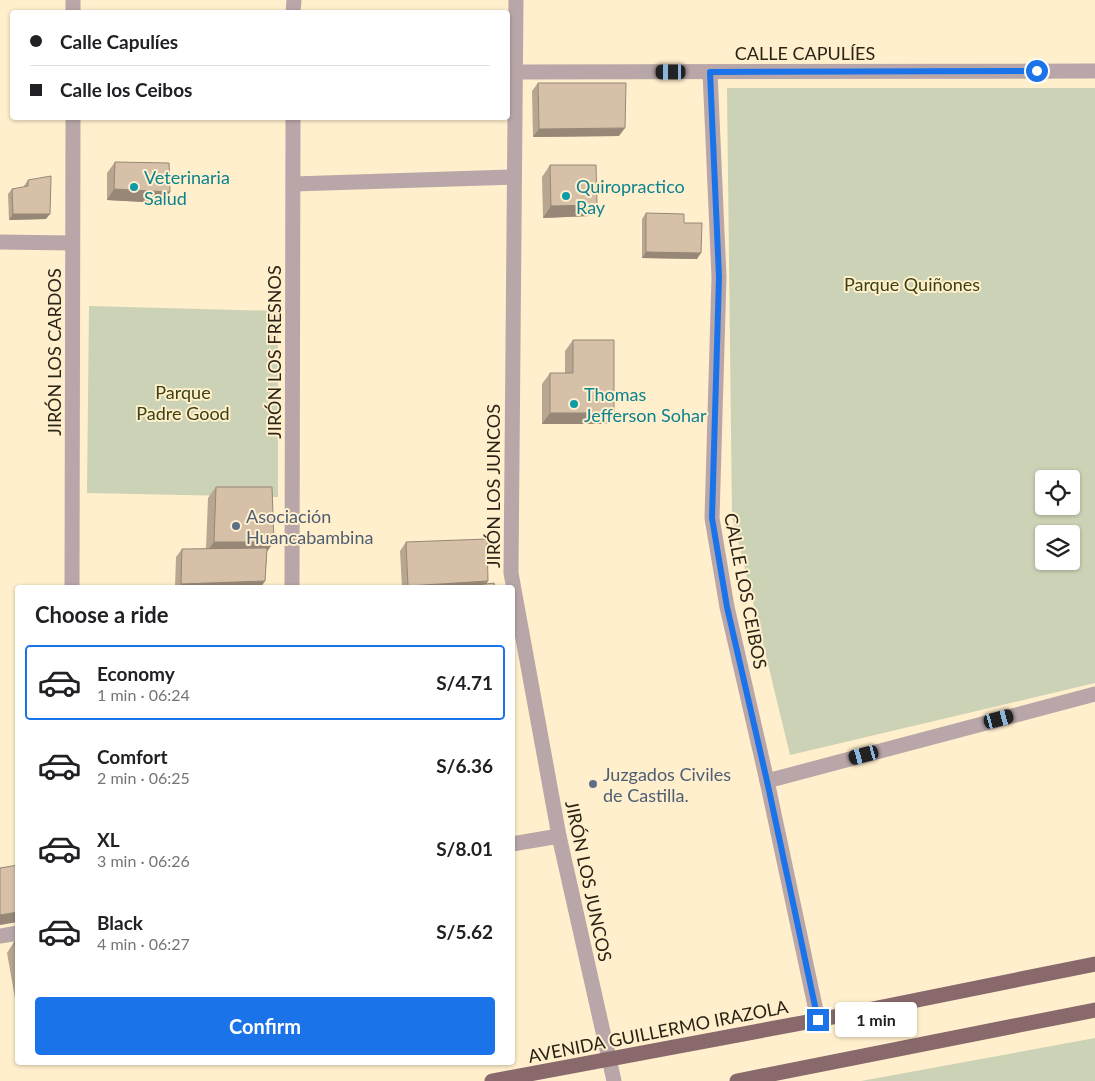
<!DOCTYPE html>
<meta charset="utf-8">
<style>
:root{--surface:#fff;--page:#f2f2f2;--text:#202124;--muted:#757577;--line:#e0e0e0;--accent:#1a73e8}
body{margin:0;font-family:Lato,sans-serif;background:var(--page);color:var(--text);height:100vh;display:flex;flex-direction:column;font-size:19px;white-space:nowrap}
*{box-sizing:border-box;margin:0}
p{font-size:16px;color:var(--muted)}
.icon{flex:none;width:28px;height:28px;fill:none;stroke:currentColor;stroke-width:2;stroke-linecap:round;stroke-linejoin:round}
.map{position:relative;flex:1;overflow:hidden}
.side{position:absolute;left:15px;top:585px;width:500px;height:480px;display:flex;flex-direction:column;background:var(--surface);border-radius:5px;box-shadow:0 1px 4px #0004}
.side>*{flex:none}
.guide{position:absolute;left:10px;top:10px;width:500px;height:110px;border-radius:5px;box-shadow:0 1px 4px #0004;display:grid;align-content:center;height:110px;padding:0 20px;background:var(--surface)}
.tools{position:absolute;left:1035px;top:470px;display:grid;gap:10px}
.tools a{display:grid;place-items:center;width:45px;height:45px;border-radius:5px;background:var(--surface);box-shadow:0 1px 4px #0004;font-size:25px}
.end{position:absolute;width:22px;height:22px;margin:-11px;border:6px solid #1a73e8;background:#fff;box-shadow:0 0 0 2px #fff}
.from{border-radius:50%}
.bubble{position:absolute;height:35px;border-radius:5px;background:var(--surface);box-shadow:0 1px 4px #0004;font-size:16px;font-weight:700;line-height:35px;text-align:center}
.car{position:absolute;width:15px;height:30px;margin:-15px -8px;border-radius:6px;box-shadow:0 0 4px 1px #0007;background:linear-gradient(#222 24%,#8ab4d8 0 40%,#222 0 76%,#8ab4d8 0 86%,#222 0)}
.guide b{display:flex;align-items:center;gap:18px;height:48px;font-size:19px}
.guide b+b{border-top:1px solid var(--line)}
.guide i{width:12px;height:12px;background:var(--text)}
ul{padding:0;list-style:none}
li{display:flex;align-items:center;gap:15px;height:75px;margin:0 10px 8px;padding:0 10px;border:2px solid transparent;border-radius:5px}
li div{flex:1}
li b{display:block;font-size:19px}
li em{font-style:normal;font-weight:700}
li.current{border-color:var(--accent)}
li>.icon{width:45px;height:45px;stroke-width:1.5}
h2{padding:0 20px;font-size:22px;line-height:60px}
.cta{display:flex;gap:10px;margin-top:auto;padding:10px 20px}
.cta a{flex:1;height:58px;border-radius:5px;background:var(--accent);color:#fff;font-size:20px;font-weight:700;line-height:58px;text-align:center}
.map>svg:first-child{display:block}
.green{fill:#cbd2b5;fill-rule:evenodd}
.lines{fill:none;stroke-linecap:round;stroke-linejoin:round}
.minor{stroke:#b9a6a8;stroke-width:15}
.major{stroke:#89696c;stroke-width:15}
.wall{fill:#b8a690}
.shaded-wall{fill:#968776}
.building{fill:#d6c1a8;stroke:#968776}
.route{stroke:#1a73e8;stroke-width:6}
.culture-dot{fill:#0f9aa8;stroke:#ffefcc;stroke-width:2}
.service-dot{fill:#5c6f8a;stroke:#ffefcc;stroke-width:2}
.labels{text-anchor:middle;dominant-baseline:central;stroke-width:4;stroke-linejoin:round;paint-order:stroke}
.street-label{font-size:18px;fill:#2a2417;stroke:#ffefcc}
.culture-label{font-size:18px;fill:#0d838f;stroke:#ffefcc;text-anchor:start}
.park-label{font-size:18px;fill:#394210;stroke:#ffefcc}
.service-label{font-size:18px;fill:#4e5e75;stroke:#ffefcc;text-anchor:start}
</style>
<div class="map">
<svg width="1095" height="1081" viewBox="0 0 1095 1081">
<rect width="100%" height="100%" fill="#ffefcc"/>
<!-- green -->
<g class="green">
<path d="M727,88h368v595l-305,72 -58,-239zM1044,479h27v27h-27zM1044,534h27v27h-27z"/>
<path d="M89,306l189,5v186l-191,-4z"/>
<path d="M1095,1038v43h-234z"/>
</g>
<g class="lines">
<!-- minor -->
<g class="minor">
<path d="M516,0l-5,573 48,263 55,245"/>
<path d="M73,12v-12"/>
<path d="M293,12l1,-12"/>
<path d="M516,72l579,-1"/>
<path d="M710,72l9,205 -7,241 15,89 40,174 51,239"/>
<path d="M293,184l221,-7"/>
<path d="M0,242l72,1"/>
<path d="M72,588l1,-470"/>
<path d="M292,588l1,-470"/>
<path d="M767,781l328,-87"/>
<path d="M512,844l47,-8"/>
<path d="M0,936l18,-3"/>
</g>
<!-- major -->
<g class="major">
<path d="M492,1081l326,-61 277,-56"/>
<path d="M737,1081l358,-71"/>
</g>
</g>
<!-- wall -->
<g class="wall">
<path d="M538,83l81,53 -86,1 -1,-46z"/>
<path d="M115,162l55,30 -8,11 -55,-3v-27z"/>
<path d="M550,165l47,40 -8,11 -46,2 -1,-41z"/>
<path d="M28,180l18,39 -37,1 -1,-26 4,-5 12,-2v-1z"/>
<path d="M646,213l38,10 13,36 -55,-1v-39z"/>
<path d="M573,340l33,84h-64v-40l8,-11h15v-22z"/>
<path d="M216,487l51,65 -2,29 -5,7h-85l1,-31 6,-8h24l2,-51z"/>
<path d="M406,542l81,42 8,4h-93l-2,-37z"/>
<path d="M18,941v74l-11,-62 7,-11z"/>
</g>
<!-- shaded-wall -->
<g class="shaded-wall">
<path d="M625,128l-6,8 -86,1 6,-8z"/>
<path d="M114,189l56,3 -8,11 -55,-3z"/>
<path d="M597,205l-8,11 -46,2 8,-12z"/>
<path d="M13,214h37l-4,5 -37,1z"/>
<path d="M646,252l55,1 -4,6 -55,-1z"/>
<path d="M550,413h64l-8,11h-64z"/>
<path d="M214,542h60l-8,11h-60z"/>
<path d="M265,581l-5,7h-81l2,-4z"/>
<path d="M488,581l-4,7h-77l1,-2z"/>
<path d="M18,912v10l-18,3v-10z"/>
</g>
<!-- building -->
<g class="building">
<path d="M538,83h88l-1,45 -86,1z"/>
<path d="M115,162l54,1 1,29 -56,-3z"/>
<path d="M550,165h46l1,40 -46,1z"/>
<path d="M51,176l-1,38h-37l-1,-25 16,-3v-6z"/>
<path d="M646,213l38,1v9h18l-1,30 -55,-1z"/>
<path d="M573,340h41v73h-64v-40h23z"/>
<path d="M216,487h56l2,55h-60z"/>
<path d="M487,539l1,42 -80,5 -2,-44z"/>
<path d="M267,548l-2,33 -84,3 1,-35z"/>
<path d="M494,583l1,5h-44z"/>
<path d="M18,865v47l-18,3v-47z"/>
<path d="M18,941v18l-4,-17z"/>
</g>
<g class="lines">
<!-- route -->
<path class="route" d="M818,1020l-51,-239 -40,-174 -15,-89 7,-241 -9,-205 327,-1"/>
</g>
<!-- markers -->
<g class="culture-dot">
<circle cx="134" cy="187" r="5"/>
<circle cx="566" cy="196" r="5"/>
<circle cx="574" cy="404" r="5"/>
</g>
<g class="service-dot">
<circle cx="236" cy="526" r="5"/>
<circle cx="593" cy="784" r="5"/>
</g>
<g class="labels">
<!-- street labels -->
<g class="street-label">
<text x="805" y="53">CALLE CAPULÍES</text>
<text transform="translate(54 352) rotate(-90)">JIRÓN LOS CARDOS</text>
<text transform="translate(274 352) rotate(-90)">JIRÓN LOS FRESNOS</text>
<text transform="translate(493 486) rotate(-90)">JIRÓN LOS JUNCOS</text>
<text transform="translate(746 591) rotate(79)">CALLE LOS CEIBOS</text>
<text transform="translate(589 881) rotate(78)">JIRÓN LOS JUNCOS</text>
<text transform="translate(658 1031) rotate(-11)">AVENIDA GUILLERMO IRAZOLA</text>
</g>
<!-- culture labels -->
<g class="culture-label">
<text x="144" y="177">Veterinaria<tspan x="144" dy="21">Salud</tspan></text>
<text x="576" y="186">Quiropractico<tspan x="576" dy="21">Ray</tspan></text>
<text x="584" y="394">Thomas<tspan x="584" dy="21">Jefferson Sohar</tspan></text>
</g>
<!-- park labels -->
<g class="park-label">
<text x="912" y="284">Parque Quiñones</text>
<text x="183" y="392">Parque<tspan x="183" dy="21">Padre Good</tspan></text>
</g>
<!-- service labels -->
<g class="service-label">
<text x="246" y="516">Asociación<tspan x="246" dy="21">Huancabambina</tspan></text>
<text x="603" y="774">Juzgados Civiles<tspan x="603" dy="21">de Castilla.</tspan></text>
</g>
</g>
</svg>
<div class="tools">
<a><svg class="icon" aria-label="locate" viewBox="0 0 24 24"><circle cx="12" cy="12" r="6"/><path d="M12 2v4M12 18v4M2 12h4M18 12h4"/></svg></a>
<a><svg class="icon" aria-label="layers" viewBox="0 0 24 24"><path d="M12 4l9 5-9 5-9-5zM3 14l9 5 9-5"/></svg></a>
</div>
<i class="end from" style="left:1037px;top:71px"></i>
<i class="end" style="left:818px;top:1020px"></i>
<div class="bubble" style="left:835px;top:1002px;width:82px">1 min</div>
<i class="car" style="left:671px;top:72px;rotate:270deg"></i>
<i class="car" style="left:999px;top:719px;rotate:75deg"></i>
<i class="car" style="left:864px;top:755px;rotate:255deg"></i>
<div class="guide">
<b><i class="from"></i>Calle Capulíes</b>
<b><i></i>Calle los Ceibos</b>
</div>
<section class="side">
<h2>Choose a ride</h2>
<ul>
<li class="current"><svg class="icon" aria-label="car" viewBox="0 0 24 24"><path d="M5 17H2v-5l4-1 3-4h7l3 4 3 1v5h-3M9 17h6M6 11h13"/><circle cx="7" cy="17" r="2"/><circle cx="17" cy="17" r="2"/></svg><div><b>Economy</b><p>1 min · 06:24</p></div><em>S/4.71</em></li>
<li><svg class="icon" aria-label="car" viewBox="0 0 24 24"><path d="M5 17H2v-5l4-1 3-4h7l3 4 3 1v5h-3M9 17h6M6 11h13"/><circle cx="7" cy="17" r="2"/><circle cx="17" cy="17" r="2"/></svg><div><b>Comfort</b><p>2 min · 06:25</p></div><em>S/6.36</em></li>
<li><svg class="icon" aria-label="car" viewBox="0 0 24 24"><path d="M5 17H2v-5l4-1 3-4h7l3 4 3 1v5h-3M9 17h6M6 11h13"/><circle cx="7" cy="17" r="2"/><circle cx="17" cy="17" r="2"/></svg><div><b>XL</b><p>3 min · 06:26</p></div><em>S/8.01</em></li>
<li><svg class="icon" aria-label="car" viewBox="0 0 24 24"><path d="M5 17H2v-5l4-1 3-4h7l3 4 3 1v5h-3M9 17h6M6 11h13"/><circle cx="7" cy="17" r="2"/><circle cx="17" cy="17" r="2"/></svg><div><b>Black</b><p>4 min · 06:27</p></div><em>S/5.62</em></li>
</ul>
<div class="cta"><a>Confirm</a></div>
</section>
</div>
